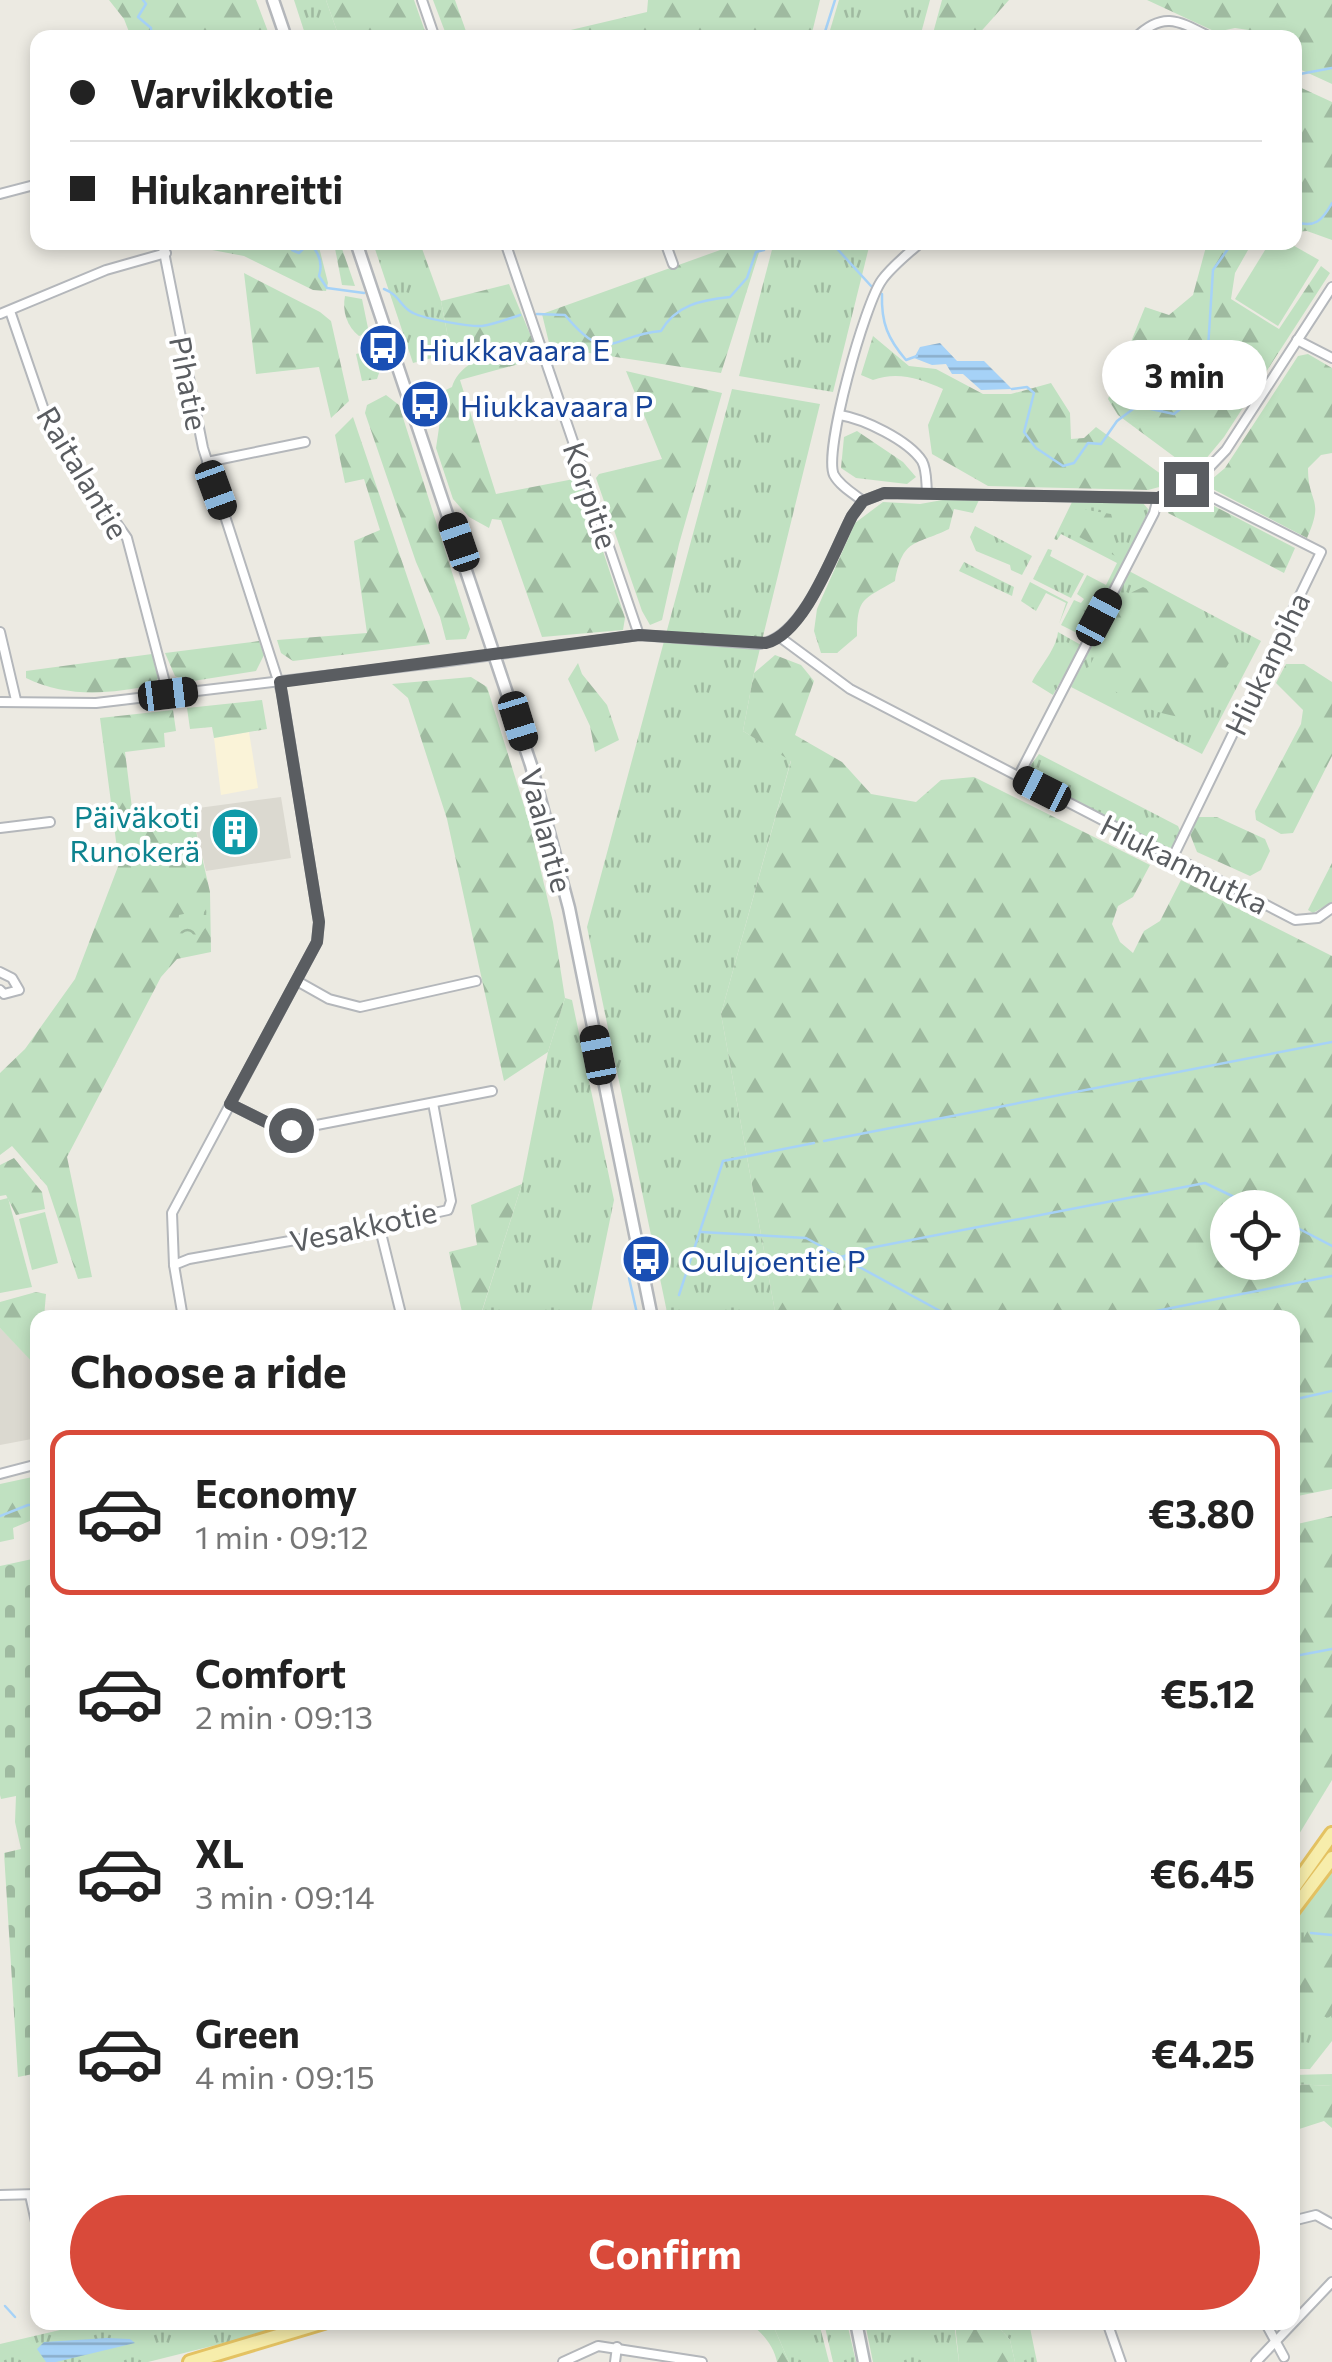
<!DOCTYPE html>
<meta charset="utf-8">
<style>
:root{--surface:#fff;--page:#f6f6f6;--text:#222;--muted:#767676;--line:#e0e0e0;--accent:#d94a3a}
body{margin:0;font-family:Commissioner,sans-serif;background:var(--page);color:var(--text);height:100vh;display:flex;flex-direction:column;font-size:38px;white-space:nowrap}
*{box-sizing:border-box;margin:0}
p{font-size:32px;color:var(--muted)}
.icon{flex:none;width:55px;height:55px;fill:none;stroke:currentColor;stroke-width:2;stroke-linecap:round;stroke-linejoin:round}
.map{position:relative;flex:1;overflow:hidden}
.panel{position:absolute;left:30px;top:1310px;width:1270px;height:1020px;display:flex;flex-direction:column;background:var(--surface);border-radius:20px;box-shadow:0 5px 15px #0003}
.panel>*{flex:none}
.hud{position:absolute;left:30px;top:30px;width:1272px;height:220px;border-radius:20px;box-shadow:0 5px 15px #0003;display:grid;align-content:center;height:220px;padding:0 40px;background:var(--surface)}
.tools{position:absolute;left:1210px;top:1190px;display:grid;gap:20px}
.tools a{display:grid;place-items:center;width:90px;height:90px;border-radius:50%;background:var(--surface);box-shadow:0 5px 15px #0003;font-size:50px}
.end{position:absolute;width:45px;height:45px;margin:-22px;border:12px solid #5a5d61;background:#fff;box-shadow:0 0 0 5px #fff}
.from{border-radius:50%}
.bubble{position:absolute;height:70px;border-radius:35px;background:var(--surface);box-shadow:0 5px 15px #0003;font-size:32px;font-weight:700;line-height:70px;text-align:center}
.car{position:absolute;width:30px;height:60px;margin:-30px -15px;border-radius:12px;box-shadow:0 0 8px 2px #0007;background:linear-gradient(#222 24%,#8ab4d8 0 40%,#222 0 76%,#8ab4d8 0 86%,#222 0)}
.hud b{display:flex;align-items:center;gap:35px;height:95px;font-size:38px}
.hud b+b{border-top:2px solid var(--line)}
.hud i{width:25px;height:25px;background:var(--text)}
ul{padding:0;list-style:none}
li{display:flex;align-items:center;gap:30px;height:165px;margin:0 20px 15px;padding:0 20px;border:5px solid transparent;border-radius:20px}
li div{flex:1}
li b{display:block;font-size:38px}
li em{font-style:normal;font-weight:700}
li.current{border-color:var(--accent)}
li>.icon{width:90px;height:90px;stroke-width:1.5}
h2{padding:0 40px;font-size:45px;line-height:120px}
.button{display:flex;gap:20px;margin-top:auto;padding:20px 40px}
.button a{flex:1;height:115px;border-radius:60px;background:var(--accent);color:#fff;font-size:40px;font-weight:700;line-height:115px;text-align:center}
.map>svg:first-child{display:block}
.commercial{fill:#faf3d8}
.education{fill:#dbd9d0}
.grass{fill:url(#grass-tufts)}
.forest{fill:url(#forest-firs);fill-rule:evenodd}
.cemetery{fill:url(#cemetery-stones)}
.park{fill:url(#park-crowns)}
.garden{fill:#c0e1c1}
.water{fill:url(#water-rules)}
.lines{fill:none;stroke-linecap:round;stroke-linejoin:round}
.stream{stroke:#a6d2f7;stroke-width:2.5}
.minor-casing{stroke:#b4b7bb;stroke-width:12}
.tertiary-casing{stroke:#b4b7bb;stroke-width:15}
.primary-casing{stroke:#e4c262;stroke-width:18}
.minor{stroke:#fff;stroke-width:8}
.tertiary{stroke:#fff;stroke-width:10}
.primary{stroke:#f7edab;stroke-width:12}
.route{stroke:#5a5d61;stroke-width:12}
.labels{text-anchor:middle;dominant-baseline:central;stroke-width:8;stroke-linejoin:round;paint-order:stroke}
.transit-label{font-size:30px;fill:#164399;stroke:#fff;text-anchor:start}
.street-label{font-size:30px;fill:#5a5d61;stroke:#fff}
.culture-label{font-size:30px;fill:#0d838f;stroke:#fff;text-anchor:end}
</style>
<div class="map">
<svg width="1332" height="2362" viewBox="0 0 1332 2362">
<defs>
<pattern id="grass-tufts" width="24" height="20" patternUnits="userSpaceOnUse" patternTransform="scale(2.5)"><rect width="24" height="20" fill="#c0e1c1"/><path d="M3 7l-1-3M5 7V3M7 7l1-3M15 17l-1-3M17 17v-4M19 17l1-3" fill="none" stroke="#9fbaa0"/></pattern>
<pattern id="forest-firs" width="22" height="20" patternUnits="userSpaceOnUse" patternTransform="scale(2.5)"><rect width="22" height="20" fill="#c0e1c1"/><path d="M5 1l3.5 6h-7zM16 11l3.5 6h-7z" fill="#9fbaa0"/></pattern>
<pattern id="cemetery-stones" width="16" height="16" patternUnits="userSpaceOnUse" patternTransform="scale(2.5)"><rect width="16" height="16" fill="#c0e1c1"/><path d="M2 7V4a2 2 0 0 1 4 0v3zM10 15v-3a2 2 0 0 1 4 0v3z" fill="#9fbaa0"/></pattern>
<pattern id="park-crowns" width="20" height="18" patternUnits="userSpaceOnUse" patternTransform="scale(2.5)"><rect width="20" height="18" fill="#c0e1c1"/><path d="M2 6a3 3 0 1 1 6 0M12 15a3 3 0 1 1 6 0" fill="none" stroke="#9fbaa0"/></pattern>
<pattern id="water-rules" width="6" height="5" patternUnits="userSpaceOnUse" patternTransform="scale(2.5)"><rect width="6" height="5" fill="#a6d2f7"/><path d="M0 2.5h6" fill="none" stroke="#8aaecb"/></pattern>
</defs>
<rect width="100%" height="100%" fill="#eceae2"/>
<!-- commercial -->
<path class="commercial" d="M249,732l9,56 -37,7 -7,-57z"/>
<!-- education -->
<g class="education">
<path d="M281,797l10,61 -85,13 -15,-62z"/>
<path d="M0,1328l38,39 -1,71 -37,7z"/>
</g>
<!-- grass -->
<g class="grass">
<path d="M294,0h32l13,37h-33z"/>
<path d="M839,0h91l-10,37h-92z"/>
<path d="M774,242l96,1 -37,149 -94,-16z"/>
<path d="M373,243h47l21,58 10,52 -38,10z"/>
<path d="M732,389l88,15 -66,269 -11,58 48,29 -70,254 55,303h-108l-81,-390z"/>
<path d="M1072,502h70l7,8 -54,109h-5l-9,16 -20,-10 13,-25 7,3 3,-4 -7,-5 10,-19 19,10 11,-22 -56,-29 -4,6 -3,-1z"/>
<path d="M975,526l57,30 -10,19 -11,-5 -1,-5 -34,-14 -6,-14z"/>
<path d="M1048,549l4,1 -2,6 34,18 -13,24 -38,-19z"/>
<path d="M964,562l50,25 -2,9 -53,-25z"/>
<path d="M1129,571l132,70 -59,113 -131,-67z"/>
<path d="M1030,582l38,20 -9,22 7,-21 -20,-10 -10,18 -15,-10z"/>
<path d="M1058,632l23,13 -28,50 -21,-13c8,-16 24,-32 26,-50z"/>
<path d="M1039,754l139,72 3,7 -8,14 -8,2 -133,-69 -2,-14z"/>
<path d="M565,998l7,2 42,200 -24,117 -110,1 42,-134 26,-132z"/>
<path d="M1332,1865v176l-22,28h-17v-152z"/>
<path d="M1332,2074v12l-39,-2v-9z"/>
<path d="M190,2322l114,1 -156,39h-148v-18l60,-14 109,-3z"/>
<path d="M772,2323h47l10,39h-40z"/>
<path d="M824,2323h23l9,39h-23z"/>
<path d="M865,2323h92h-3l5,39h-86z"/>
<path d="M995,2323h34l8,39h-22l-5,-22z"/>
</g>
<!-- forest -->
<g class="forest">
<path d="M109,0h147l14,37h-139l-7,-18z"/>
<path d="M326,0h88l13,37h-88z"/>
<path d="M433,0h22l13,37h-21z"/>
<path d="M648,0h172l-9,37 -163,1 -2,-6 -20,5h-85l106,-25z"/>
<path d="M942,0h67l-33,37h-44z"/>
<path d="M1147,0h185v84l-37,-17v-29l-31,-1 -9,-6 -20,-3 -19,4z"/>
<path d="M1295,85l37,17v138l-25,-9 -12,1z"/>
<path d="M175,243h143l10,40 -2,8 -13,-1 -69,-34z"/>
<path d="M334,243h6l15,43 -13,-1z"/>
<path d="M721,243h41l-41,130 -171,-26 -8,-33 181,-65z"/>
<path d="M1207,243h45l-17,30 -4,26 48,30 42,-63 9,7 -106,164 -24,29 -16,-2 -66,-49 -10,-16 37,-92 24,8 24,-20z"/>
<path d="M244,273l76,39 11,9 18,80 -18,17 -12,-51 -63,7z"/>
<path d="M509,284l27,64 -47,-5 -38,10 -10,-52z"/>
<path d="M345,296l17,3 7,34 -10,3c-12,-9 -17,-25 -14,-40z"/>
<path d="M873,336l36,30 27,3 47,25h28l40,-11 19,30 1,26 13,-1 12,-11 69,50 -2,9 -15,4 -160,-4 -56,-32 -4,-29 15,-36c-23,-10 -45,-18 -70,-9l-12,-5z"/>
<path d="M375,349l6,18 -4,12 -15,2 -6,-27z"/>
<path d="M494,354l43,5 -77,21 36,114 83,-16 46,140 -2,12 -81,7 -41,-117 -9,-1 -3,9 -20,-11 -16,-18 -17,-51 5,-34 -10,-17 21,-10c6,-19 24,-28 42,-33z"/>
<path d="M1308,354l24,14v85l-11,2 -13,13c0,37 17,29 -1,70l-102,-53 20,-17 73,-112z"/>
<path d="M626,371l96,22 -43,151 -17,76 -12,5 -8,-14 -46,-133 3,-4 63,-15z"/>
<path d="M386,395l13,10 71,224 -4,10 -20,1 -6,-23 -24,-55 -51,-149 2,-8z"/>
<path d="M353,417l77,227 -137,17 -12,-8 -4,-13 90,-7 -13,-92 26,-11 -16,-51 -19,4 -10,-48z"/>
<path d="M857,431l46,31 13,15 -9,7 -51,-6 -15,-10 3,-31z"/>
<path d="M1189,493l106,55 -11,25 -116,-60 6,-10z"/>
<path d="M948,499l31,1 -6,13 -19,-4 -5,20c-35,17 -46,9 -54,52 -32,19 -38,16 -38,55l-20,17h-16l-7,-22 3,-22 38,-86 28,-21 37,2z"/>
<path d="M1075,508l36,6 4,13 -8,8v8l15,12 -1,4 -57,-30z"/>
<path d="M1143,587l84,42 2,34 -34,56c-46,-5 -74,-19 -107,-50l38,-74z"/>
<path d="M259,641l5,14 -8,16 -69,11 -12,-6 -10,-23z"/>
<path d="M152,654l6,24 -5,7c-44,9 -85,13 -127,-7v-7z"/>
<path d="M775,655l26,10 13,16 -19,54 47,27 29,32 45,8 25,-22 33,-3 176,88 -17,32 -15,9 -6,18 8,18 13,11 11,-22 16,-10 21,-41 151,76v533l-39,8 -1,-179 -516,-1 -55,-303 70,-253 -48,-30 11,-58zM1228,1208h54v54h-54z"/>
<path d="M578,663l4,11 25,31 12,35 -24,12 -5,-26 -22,-47z"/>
<path d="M1286,664h18l28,18v74l-39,77 -12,1 -25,-14 -1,-9 46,-87 2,-14 -27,-27z"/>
<path d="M471,677l16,10 43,138 23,97 12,76 -17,54 -44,29 -57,-262 -39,-121 -16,-14z"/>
<path d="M262,700l5,29 -53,9 -2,-11 -22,2 -3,-21z"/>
<path d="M173,710l3,21 -12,2 1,14 -40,5 8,64 58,-7 19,83 1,60 -34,7 -16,18 -94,180 25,120 -14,2 -31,-93 -35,-40 -12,9v-82l25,-24 50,-70 44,-115 -19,-146z"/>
<path d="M1197,817h20l48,22 5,12 -9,19 -11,6 -53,-24 -7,-18z"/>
<path d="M1332,863v39l-19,11 -5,-3z"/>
<path d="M14,1158l28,34 3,17 -29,6 -10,-20 -6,1v-31z"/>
<path d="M522,1184l-42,133h-17l-14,-65 28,-7 -6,-40z"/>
<path d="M36,1292l10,2 -2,23 -6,1 -1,49 -37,-39v-26z"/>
<path d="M37,1476v42l-24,10 1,11 -14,3v-58z"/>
<path d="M1332,1516v264l-39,64v-319z"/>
<path d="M1332,1896v119l-4,3c-9,-4 -22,-8 -29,-14 -28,-24 16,-88 33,-108z"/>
<path d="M1293,2084l39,2v42l-8,-7 -31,10z"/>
<path d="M749,2323h23l17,39h-12c-3,-16 -15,-30 -28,-39z"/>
<path d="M955,2323h40l15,17 5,22h-56z"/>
</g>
<!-- cemetery -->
<path class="cemetery" d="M37,1558l1,515 -20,4 -14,-224 17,-4 -6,-27 1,-26 -15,3 -1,-4v-229z"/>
<!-- park -->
<path class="park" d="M206,909l2,15 -8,11 -23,-2 2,-18z"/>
<!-- garden -->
<g class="garden">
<path d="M1270,242l19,1 30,17 -41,66 -43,-27z"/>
<path d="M8,1198l24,89 -32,6v-93z"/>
<path d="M45,1212l13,51 -26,7 -13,-51z"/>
</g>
<!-- water -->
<g class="water">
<path d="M940,343l17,18h27l28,28 -31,1 -18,-16h-11l-6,-10 -14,1 -18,-7 6,-11z"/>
<path d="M107,2338l23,1 5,4 -79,19h-10l-9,-13 7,-7z"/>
</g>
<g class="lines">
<!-- stream -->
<g class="stream">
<path d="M143,0l3,4 -8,13 13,11v10"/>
<path d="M823,38l12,-38"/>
<path d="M1300,74l32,-6"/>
<path d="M1295,222c20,6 27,-1 37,-19"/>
<path d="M288,242l4,8 7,3 10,-10c10,9 14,20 10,33l8,12 37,5"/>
<path d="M831,242l41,45"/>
<path d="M781,243l1,-1"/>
<path d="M771,248l7,-4"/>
<path d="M384,289c16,6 16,18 29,24 12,6 58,14 69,13 13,-2 26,-7 38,-11"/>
<path d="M882,294c-1,29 6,45 24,66l11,-4"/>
<path d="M537,314l28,1c43,52 46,20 96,16 15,-26 40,-31 69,-34l17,-19 9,-26 8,-2"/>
<path d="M1012,389l15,-2 7,6 -10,39 12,16 27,18 11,-3 14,-20 13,1 16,-23 20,-15 37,8 24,-19 9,-31 6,-94 20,-28"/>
<path d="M824,1141l508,-99"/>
<path d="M1282,1220l50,26"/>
<path d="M701,1232l105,6 147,80"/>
<path d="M841,1257l29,-9 335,-65 52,25"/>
<path d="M629,1278l9,40"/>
<path d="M679,1295l44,-134 91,-18"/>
<path d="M1121,1318l211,-42"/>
<path d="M1292,1400l40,-9"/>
<path d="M0,1516l28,-11h10"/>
<path d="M1292,1652l3,4 37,-7"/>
<path d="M1311,1933l21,2"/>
<path d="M5,2306l10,11"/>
</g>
<!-- minor casing -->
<g class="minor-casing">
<g id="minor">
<path d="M422,0l13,38"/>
<path d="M1135,38c29,-28 44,-17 77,0"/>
<path d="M0,194l38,-10"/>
<path d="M162,242l41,206 79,245 37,229 -2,20 -145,271 2,52 9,53"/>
<path d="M505,242l134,393"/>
<path d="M665,242l8,22"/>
<path d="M10,311l34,99 17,34 66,94 41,156"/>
<path d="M0,314l106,-44 60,-17"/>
<path d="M1297,340l35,18"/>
<path d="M840,415c24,4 68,25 82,46 5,9 4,21 5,31"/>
<path d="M207,462l98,-20"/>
<path d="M863,501c-9,-7 -23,-15 -29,-26 -11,-23 31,-172 48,-195 10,-14 26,-26 39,-38"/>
<path d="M0,632l16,68"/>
<path d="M781,638l69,51 445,231 23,-2 14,-10"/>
<path d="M0,702l96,1 346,-41 197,-27 119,9c45,-3 75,-92 94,-128l11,-15 21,-8 274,5 46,-25 22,-23 106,-163"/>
<path d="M1018,777l136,-264 4,-15"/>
<path d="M0,828l50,-6"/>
<path d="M1173,857l148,-305 -135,-68"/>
<path d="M0,972l12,6 7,12 -15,4 -4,-4"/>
<path d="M297,981l32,18 31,8 116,-26"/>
<path d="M230,1104l46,23 15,3 201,-39"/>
<path d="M379,1225l23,93"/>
<path d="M174,1265l15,-6 190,-34 69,-15 3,-9 -18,-98"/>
<path d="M0,1474l38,-10"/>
<path d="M0,2195l38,-1"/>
<path d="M30,2195l8,36"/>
<path d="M1292,2221l24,-6 16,9"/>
<path d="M1107,2322l14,40"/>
<path d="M1265,2322l19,35"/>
<path d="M563,2362l35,-16 104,16"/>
<path d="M615,2362l2,-15"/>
<path d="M1256,2362l76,-80"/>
</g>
</g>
<!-- tertiary casing -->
<g class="tertiary-casing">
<g id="tertiary">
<path d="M273,0l13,38"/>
<path d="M356,242l175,523 38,143 83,410"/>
<path d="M856,2322l8,40"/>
</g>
</g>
<!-- primary casing -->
<g class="primary-casing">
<g id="primary">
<path d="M1292,1890l40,-56"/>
<path d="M1292,1911l40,-53"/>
<path d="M190,2362l134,-40"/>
</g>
</g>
<!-- minor -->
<use href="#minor" class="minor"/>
<!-- tertiary -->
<use href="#tertiary" class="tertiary"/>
<!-- primary -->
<use href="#primary" class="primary"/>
</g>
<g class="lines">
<!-- route -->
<path class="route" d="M291,1130l-15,-3 -46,-23 87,-162 2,-20 -39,-240 359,-47 127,8c39,-10 68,-92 86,-127l11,-15 21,-8 274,5 28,-14"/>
</g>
<!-- icons -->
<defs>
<g id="bus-disc" transform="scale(2.5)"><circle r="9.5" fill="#1a4fb4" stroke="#fff"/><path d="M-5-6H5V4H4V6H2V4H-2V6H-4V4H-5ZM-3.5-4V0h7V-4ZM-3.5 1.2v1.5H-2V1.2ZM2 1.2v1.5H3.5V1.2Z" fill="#fff"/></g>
<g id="building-disc" transform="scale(2.5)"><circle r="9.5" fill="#0f9aa8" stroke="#fff"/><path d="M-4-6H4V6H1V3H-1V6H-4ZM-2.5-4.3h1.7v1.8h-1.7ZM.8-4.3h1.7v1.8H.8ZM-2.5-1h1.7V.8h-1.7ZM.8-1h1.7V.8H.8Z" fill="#fff"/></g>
</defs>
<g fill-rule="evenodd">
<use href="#bus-disc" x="383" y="348"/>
<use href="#bus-disc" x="425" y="404"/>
<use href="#building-disc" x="235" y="832"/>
<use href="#bus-disc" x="646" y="1259"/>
</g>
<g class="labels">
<!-- transit labels -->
<g class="transit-label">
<text x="418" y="348">Hiukkavaara E</text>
<text x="460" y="404">Hiukkavaara P</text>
<text x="681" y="1259">Oulujoentie P</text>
</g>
<!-- street labels -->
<g class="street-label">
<text transform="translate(190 383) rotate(79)">Pihatie</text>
<text transform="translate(84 472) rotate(59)">Raitalantie</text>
<text transform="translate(592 495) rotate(71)">Korpitie</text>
<text transform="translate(1266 663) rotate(-64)">Hiukanpiha</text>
<text transform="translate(548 830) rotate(75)">Vaalantie</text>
<text transform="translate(1185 863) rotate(27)">Hiukanmutka</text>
<text transform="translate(363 1225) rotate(-12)">Vesakkotie</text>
</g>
<!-- culture labels -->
<g class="culture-label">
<text x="200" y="815">Päiväkoti<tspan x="200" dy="34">Runokerä</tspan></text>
</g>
</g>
</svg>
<div class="tools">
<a><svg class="icon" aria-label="locate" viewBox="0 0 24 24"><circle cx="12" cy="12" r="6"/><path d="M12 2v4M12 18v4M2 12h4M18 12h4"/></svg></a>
</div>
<i class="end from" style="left:291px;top:1130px"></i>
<i class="end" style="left:1186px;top:484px"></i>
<div class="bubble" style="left:1102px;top:340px;width:165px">3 min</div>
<i class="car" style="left:216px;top:490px;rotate:160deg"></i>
<i class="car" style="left:459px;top:542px;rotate:341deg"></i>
<i class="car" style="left:1099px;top:617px;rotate:28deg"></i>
<i class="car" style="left:168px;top:694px;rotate:83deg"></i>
<i class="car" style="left:518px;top:721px;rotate:163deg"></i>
<i class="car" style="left:1042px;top:789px;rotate:297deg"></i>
<i class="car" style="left:598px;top:1055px;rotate:349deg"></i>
<div class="hud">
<b><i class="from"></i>Varvikkotie</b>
<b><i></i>Hiukanreitti</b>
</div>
<section class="panel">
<h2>Choose a ride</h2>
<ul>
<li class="current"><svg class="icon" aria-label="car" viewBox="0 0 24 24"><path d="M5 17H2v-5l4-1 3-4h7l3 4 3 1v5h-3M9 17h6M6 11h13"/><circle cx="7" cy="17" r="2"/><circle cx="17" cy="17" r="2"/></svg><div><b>Economy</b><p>1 min · 09:12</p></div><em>€3.80</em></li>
<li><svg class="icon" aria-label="car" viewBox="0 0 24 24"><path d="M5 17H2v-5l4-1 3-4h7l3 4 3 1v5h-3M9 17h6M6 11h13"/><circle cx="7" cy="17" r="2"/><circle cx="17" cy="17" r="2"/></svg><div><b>Comfort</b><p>2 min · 09:13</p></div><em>€5.12</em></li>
<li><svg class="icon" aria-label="car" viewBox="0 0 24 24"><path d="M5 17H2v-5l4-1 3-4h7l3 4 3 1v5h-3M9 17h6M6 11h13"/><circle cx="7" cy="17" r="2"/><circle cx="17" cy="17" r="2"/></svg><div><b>XL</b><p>3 min · 09:14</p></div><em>€6.45</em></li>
<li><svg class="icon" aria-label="car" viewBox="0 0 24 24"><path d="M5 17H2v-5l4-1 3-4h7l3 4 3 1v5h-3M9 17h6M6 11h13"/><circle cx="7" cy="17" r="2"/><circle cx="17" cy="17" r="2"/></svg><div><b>Green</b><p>4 min · 09:15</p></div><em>€4.25</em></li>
</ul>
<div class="button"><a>Confirm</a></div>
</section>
</div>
